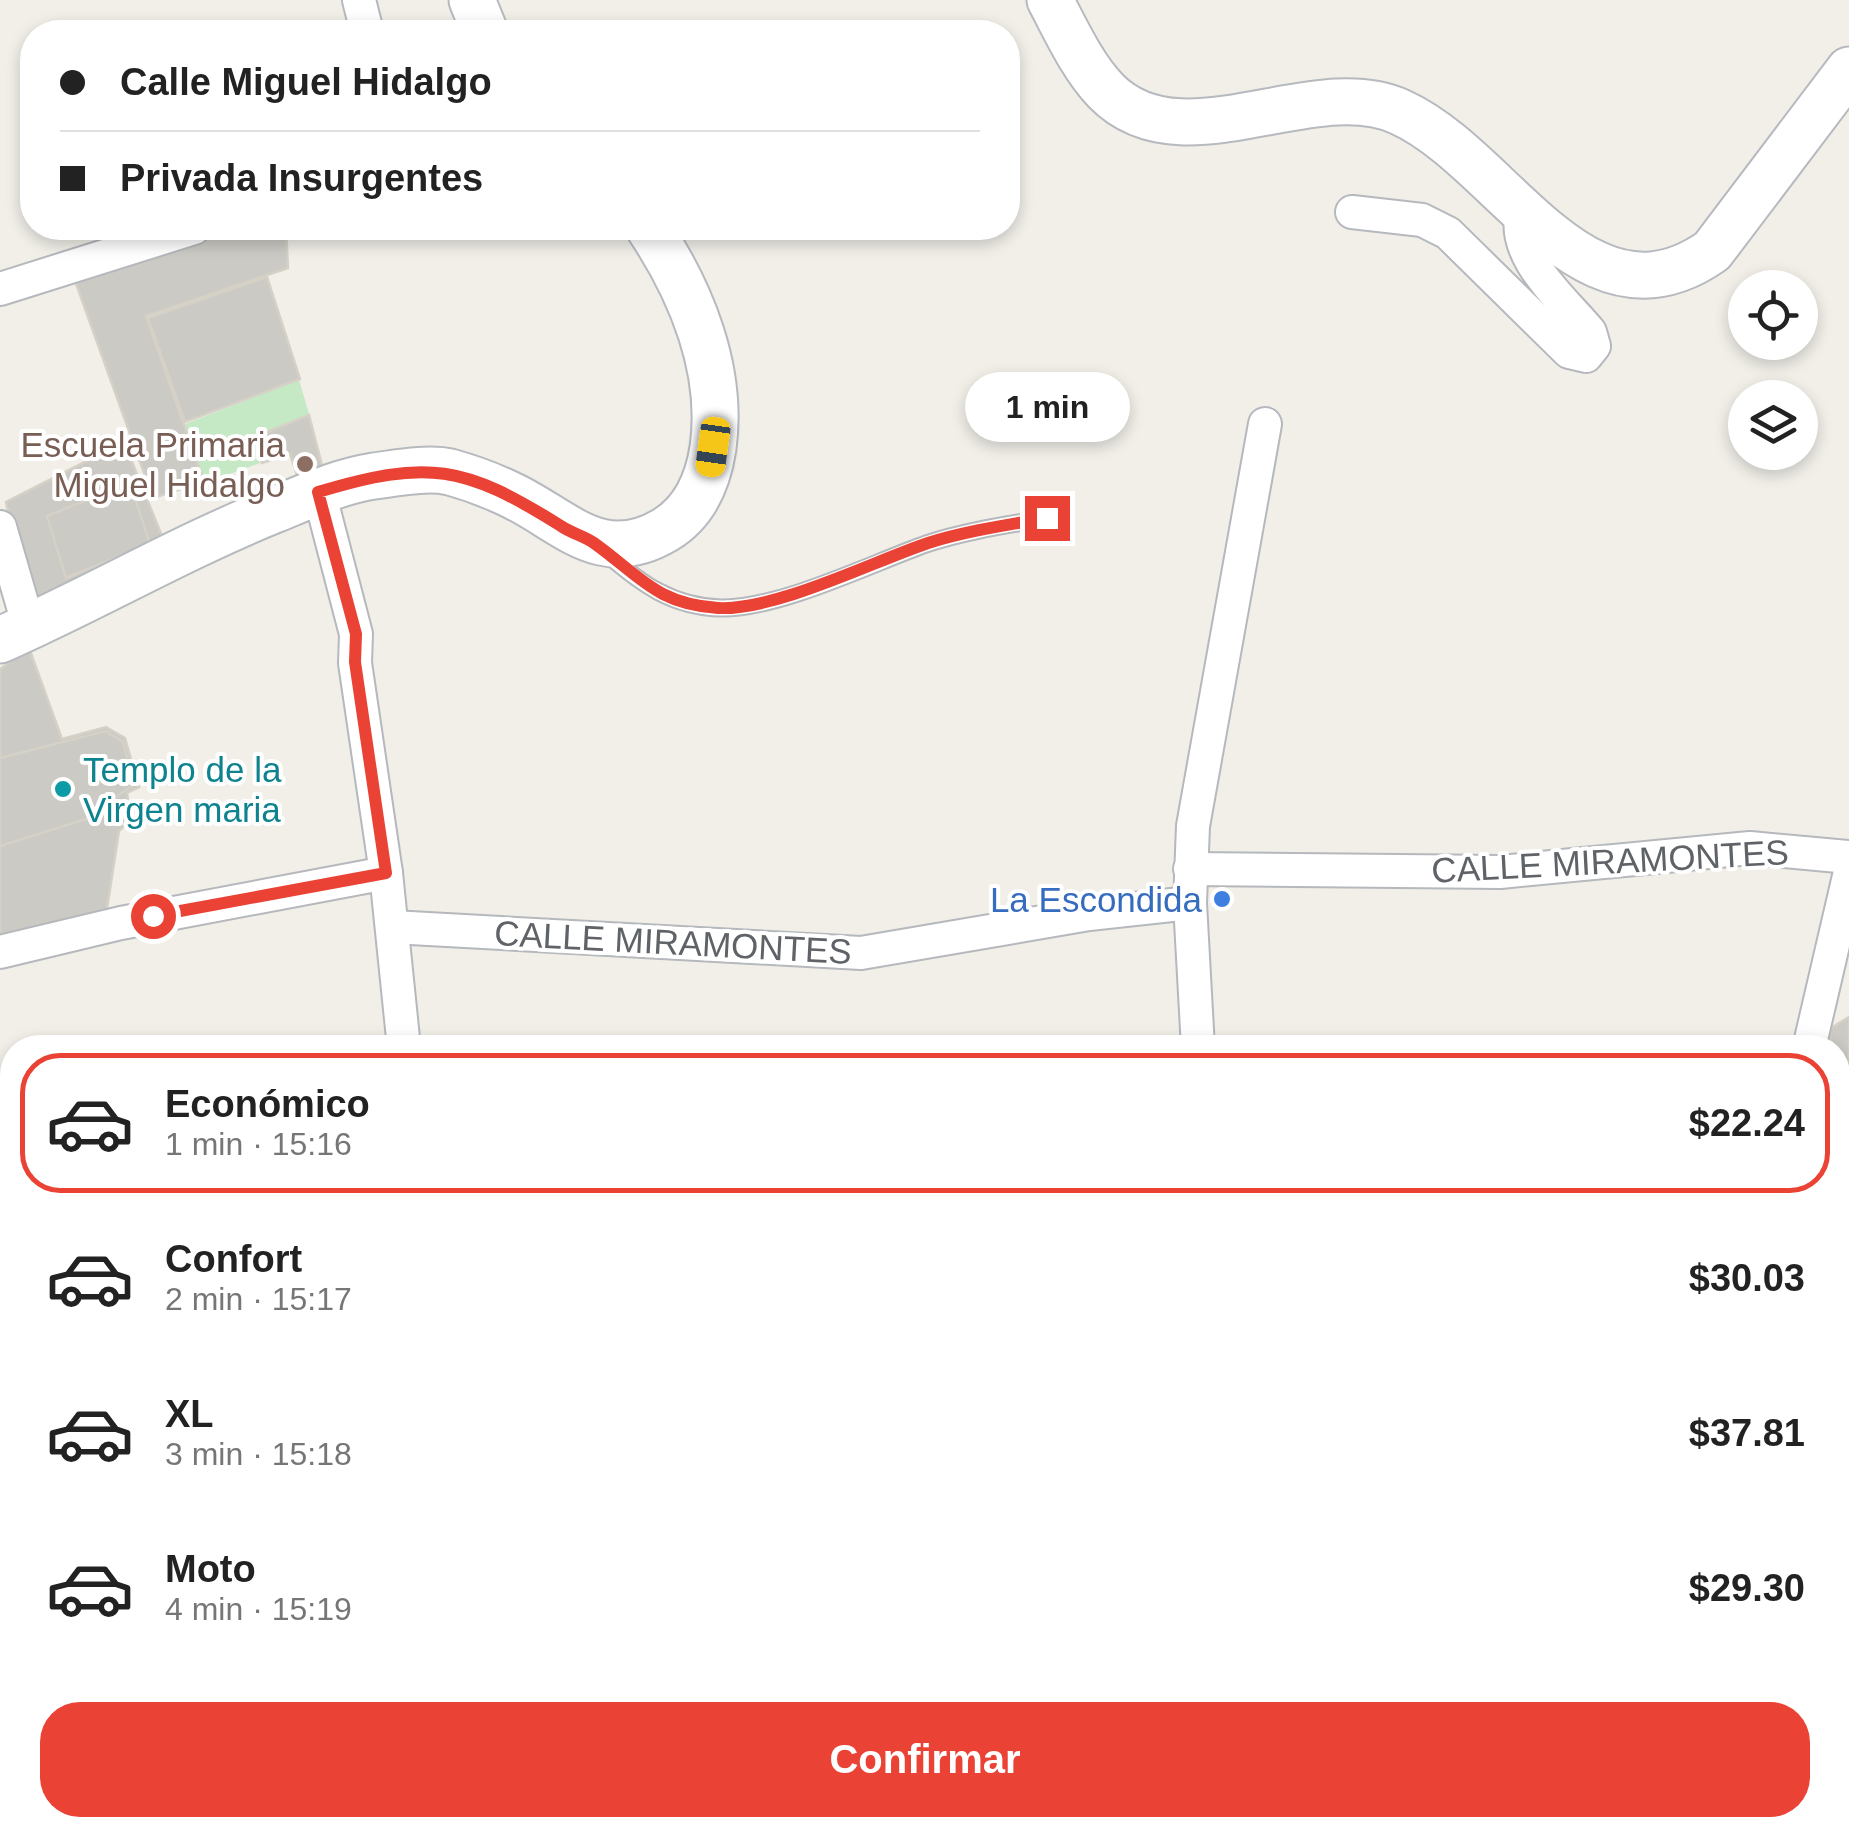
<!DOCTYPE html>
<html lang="es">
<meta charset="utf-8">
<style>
:root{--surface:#fff;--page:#f2f2f2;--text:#222;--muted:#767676;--line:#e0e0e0;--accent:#ea4335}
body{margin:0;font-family:Helvetica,sans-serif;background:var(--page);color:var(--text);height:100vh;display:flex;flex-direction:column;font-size:38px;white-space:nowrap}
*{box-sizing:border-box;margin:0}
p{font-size:32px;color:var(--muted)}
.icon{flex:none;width:55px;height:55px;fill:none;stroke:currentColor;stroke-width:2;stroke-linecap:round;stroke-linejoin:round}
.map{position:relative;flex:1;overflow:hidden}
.side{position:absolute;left:0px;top:1035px;width:1850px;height:802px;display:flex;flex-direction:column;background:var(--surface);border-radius:40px 40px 0 0;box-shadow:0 5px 15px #0003}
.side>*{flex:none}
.hud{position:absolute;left:20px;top:20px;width:1000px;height:220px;border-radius:40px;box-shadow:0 5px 15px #0003;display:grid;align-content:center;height:220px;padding:0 40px;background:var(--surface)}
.tools{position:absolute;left:1728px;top:270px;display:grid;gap:20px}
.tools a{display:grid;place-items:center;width:90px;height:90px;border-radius:50%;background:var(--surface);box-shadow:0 5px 15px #0003;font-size:50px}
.end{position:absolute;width:45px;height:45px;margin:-22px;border:12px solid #ea4335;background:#fff;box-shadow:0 0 0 5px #fff}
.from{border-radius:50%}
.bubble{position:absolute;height:70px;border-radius:35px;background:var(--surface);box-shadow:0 5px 15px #0003;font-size:32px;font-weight:600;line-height:70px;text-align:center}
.car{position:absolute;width:30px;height:60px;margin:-30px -15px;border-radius:12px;box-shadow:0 0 8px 2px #0007;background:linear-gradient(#f5c518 24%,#345 0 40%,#f5c518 0 76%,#345 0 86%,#f5c518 0)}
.hud b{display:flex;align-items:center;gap:35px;height:95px;font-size:38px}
.hud b+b{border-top:2px solid var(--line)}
.hud i{width:25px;height:25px;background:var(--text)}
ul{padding:18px 0 0;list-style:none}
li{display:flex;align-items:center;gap:30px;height:140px;margin:0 20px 15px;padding:0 20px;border:5px solid transparent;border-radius:40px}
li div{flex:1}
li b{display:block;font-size:38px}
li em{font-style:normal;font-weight:600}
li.on{border-color:var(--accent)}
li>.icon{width:90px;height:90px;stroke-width:1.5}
.button{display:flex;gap:20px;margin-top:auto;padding:20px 40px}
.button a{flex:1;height:115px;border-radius:40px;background:var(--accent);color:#fff;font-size:40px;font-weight:600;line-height:115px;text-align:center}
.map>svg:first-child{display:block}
.green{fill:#c5e8c5}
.building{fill:#cccac5;stroke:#d6d1c6;stroke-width:2.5}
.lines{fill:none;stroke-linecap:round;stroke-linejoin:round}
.service-casing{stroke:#b5b8bc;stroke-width:19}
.minor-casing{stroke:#b5b8bc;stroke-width:36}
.secondary-casing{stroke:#b6babf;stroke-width:49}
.service{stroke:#fff;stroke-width:15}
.minor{stroke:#fff;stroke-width:32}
.secondary{stroke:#fff;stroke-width:45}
.route{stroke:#ea4335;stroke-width:12}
.education-dot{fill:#8d6e63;stroke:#fff;stroke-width:4}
.culture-dot{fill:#0f9aa8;stroke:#fff;stroke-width:4}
.shop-dot{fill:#3f7fe0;stroke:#fff;stroke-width:4}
.labels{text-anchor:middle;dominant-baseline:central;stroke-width:8;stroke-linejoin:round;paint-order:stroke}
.education-label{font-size:35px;fill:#785e54;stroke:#fff;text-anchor:end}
.culture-label{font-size:35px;fill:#0d838f;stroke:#fff;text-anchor:start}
.street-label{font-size:35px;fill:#5f6368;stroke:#fff}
.shop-label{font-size:35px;fill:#366cbe;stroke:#fff;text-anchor:end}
</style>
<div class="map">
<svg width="1849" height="1837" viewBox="0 0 1849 1837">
<rect width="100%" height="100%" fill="#f1efe8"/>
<!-- green -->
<path class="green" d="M299,380l10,34 -55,23 6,26 -55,20 -20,-59z"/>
<!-- building -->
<g class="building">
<path d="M225,228h61l2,40 -142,48 58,166 -51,16 -79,-220z"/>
<path d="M267,277l33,102 -115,43 -37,-104z"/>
<path d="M309,415l15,58 -24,11 -10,-30 -28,9 -7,-26z"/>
<path d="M124,442l42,104 -139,60 -21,-104z"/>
<path d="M130,483l20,61 -84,34 -19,-62z"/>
<path d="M29,648l33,91 44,-12 19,11 14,49 -12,6 2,13 -7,4 5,13 -8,8 -13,84 -106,23v-269z"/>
<path d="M106,731l17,11 8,30 1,14 -18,12 1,12 -115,36v-88z"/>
<path d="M1849,1017v53l-19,-30 1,-12z"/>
</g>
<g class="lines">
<!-- service casing -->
<g class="service-casing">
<path id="service" d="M606,553c35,31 67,54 115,55 58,1 149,-44 205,-64 39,-13 81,-19 121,-26"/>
</g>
<!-- minor casing -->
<g class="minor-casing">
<g id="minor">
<path d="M359,0l8,32"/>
<path d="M1352,212l70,8 26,13 121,119 17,4 8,-10 -4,-14c-27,-33 -82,-77 -67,-123"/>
<path d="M0,289l194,-61"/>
<path d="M319,492l37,142 -1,29 31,210 18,175"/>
<path d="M0,527l29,100"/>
<path d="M1190,869l310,3 250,-24 99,9"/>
<path d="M392,927l469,26 228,-39 101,-11"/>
<path d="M0,952l121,-29 265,-50"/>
<path d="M1198,1048l-8,-145 3,-77 72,-402"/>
<path d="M1809,1048l40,-172"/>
<path d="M1838,1097l11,18"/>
<path d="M0,1298l12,-3"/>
<path d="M0,1597h12"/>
<path d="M651,1825l7,12"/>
<path d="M1234,1825l3,12"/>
<path d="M47,1837l50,-12"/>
<path d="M1199,1837l9,-12"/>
<path d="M1746,1837l1,-12"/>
</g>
</g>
<!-- secondary casing -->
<g class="secondary-casing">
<g id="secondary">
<path d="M472,0l13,32"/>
<path d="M1050,0c16,30 32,66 56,91 75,77 207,-19 294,21 103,46 185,228 312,139l137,-181"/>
<path d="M0,640c93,-41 180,-92 274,-130 32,-13 66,-29 100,-34 23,-3 54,-9 76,-4 18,5 40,13 57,21 56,25 92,76 158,37 30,-18 43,-49 48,-82 11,-78 -22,-157 -64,-220"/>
</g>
</g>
<!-- service -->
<use href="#service" class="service"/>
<!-- minor -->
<use href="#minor" class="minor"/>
<!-- secondary -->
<use href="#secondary" class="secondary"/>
</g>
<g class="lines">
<!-- route -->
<path class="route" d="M153,916l233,-43 -31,-211 1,-28 -38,-142c110,-33 146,-27 243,34 10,7 23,10 33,17 46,33 62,61 124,65 57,3 154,-46 210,-65 38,-12 79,-18 119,-25"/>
</g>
<!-- markers -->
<circle class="education-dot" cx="305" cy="464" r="10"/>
<circle class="culture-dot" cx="63" cy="789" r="10"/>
<circle class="shop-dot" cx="1222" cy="899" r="10"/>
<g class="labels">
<!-- education labels -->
<g class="education-label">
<text x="285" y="444">Escuela Primaria<tspan x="285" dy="40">Miguel Hidalgo</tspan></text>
</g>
<!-- culture labels -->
<g class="culture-label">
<text x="83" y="769">Templo de la<tspan x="83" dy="40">Virgen maria</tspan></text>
</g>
<!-- street labels -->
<g class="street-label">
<text transform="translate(1610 861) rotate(-3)">CALLE MIRAMONTES</text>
<text transform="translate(673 942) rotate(3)">CALLE MIRAMONTES</text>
</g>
<!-- shop labels -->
<g class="shop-label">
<text x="1202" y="899">La Escondida</text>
</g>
</g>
</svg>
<div class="tools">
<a><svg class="icon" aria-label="locate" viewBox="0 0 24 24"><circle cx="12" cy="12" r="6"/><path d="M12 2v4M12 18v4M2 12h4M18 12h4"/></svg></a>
<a><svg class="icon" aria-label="layers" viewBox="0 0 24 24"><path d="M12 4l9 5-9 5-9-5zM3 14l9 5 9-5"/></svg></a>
</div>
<i class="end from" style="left:153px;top:916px"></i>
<i class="end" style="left:1047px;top:518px"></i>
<div class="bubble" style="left:965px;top:372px;width:165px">1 min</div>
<i class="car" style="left:713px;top:447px;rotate:188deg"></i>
<div class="hud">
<b><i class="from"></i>Calle Miguel Hidalgo</b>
<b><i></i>Privada Insurgentes</b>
</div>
<section class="side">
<ul>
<li class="on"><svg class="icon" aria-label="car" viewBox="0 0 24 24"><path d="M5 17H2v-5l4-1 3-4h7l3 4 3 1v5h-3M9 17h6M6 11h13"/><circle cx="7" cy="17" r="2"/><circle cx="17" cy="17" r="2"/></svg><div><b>Económico</b><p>1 min · 15:16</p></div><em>$22.24</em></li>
<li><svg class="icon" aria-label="car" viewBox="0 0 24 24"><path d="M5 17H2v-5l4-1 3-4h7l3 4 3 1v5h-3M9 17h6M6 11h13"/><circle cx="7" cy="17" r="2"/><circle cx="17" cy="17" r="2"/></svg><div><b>Confort</b><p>2 min · 15:17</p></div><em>$30.03</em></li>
<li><svg class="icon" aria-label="car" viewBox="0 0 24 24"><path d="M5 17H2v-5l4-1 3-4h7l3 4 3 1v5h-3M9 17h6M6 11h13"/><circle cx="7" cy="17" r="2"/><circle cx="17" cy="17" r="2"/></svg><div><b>XL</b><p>3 min · 15:18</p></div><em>$37.81</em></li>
<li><svg class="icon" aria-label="car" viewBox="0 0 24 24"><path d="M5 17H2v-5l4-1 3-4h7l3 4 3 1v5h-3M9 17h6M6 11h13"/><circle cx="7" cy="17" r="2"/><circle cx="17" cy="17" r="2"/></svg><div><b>Moto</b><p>4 min · 15:19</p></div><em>$29.30</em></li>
</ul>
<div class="button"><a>Confirmar</a></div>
</section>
</div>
